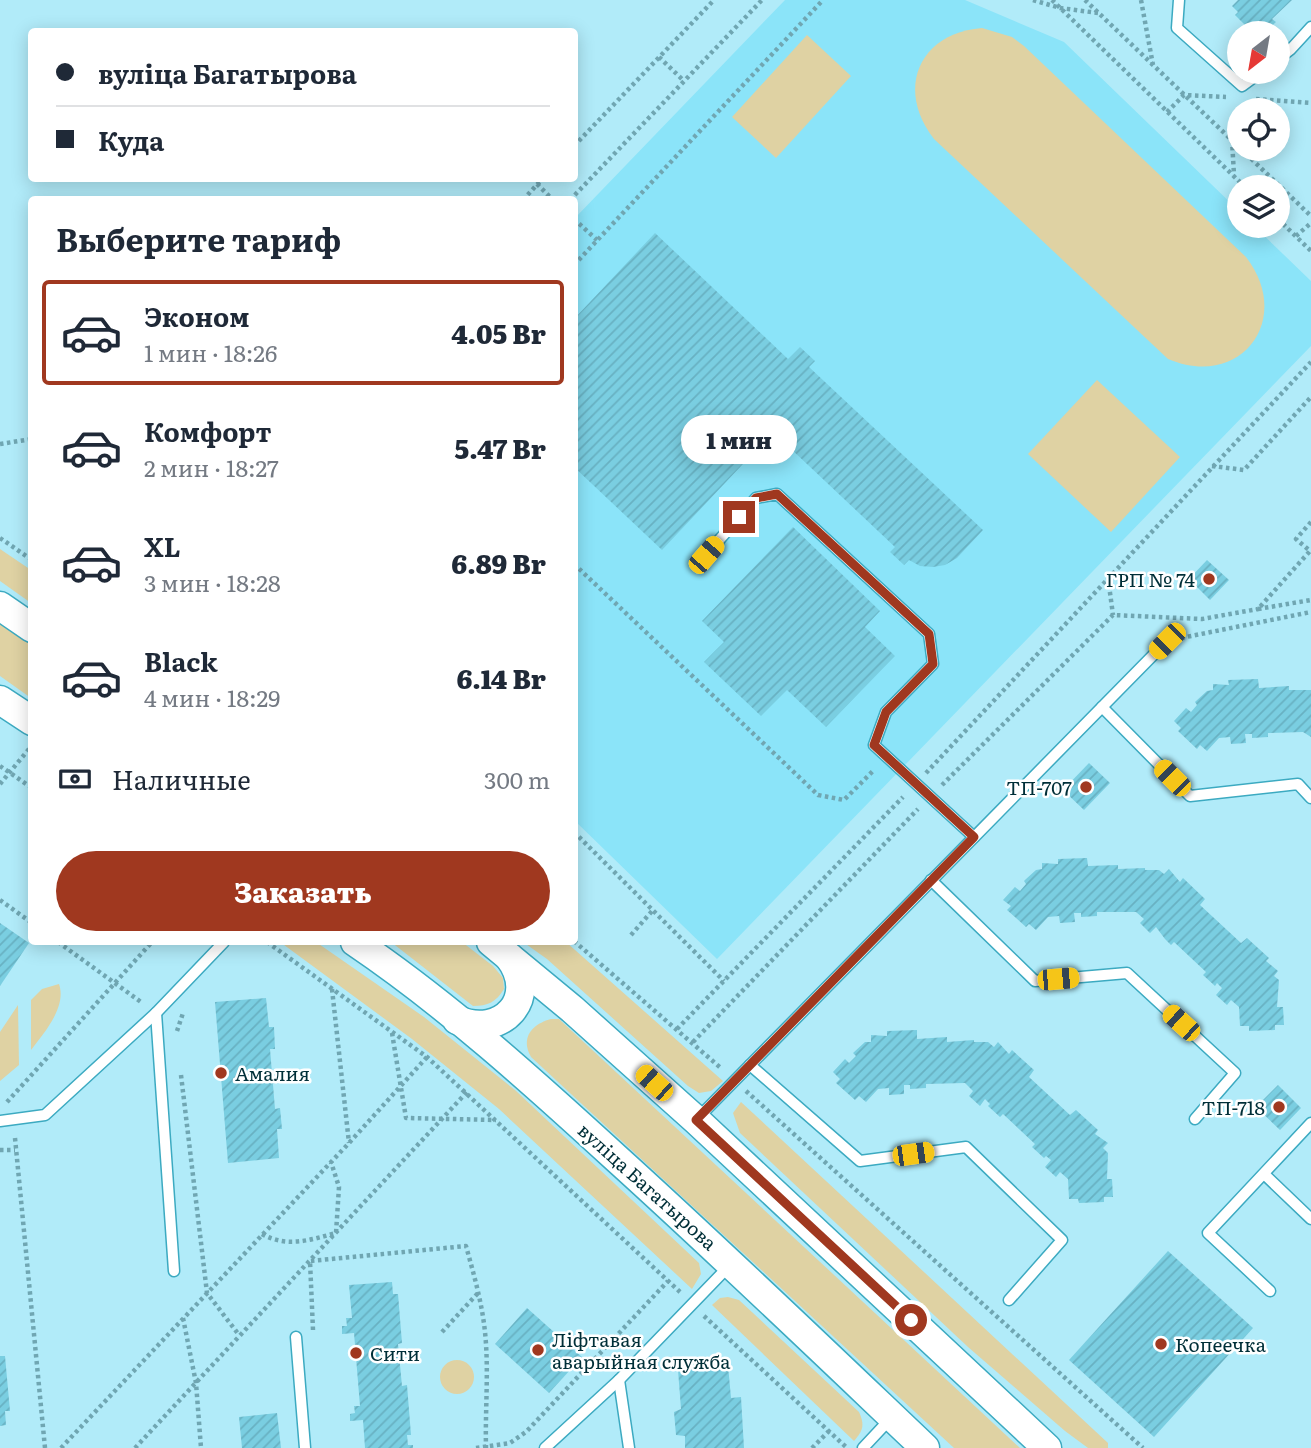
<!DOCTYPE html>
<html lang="ru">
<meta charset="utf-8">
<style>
:root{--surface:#fff;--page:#f2f2f3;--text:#1f2937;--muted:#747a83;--line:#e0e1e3;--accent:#a0381f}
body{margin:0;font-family:Literata,serif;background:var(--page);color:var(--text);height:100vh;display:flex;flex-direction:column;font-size:26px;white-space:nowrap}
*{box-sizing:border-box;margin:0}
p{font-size:23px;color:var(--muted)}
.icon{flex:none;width:38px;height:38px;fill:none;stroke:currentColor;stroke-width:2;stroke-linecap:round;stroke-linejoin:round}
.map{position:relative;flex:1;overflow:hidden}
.panel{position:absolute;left:28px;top:196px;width:550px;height:749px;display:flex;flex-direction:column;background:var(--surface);border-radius:7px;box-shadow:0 4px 18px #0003}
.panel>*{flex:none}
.hud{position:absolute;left:28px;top:28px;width:550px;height:154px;border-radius:7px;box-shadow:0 4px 18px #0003;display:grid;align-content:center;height:154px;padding:0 28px;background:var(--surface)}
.needle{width:46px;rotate:211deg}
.tools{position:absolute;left:1227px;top:21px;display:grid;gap:14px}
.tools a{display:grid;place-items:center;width:63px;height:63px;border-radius:50%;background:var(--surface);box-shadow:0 4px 18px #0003;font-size:35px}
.end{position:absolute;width:32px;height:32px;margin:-16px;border:9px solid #a0381f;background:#fff;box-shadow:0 0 0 4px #fff}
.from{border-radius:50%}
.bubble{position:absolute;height:49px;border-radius:24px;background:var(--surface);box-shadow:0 4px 18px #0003;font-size:23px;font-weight:800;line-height:49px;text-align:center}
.car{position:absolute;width:21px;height:42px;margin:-21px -10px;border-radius:9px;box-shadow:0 0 5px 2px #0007;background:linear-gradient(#f5c518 24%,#345 0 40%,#f5c518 0 76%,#345 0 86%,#f5c518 0)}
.hud b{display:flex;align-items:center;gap:24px;height:66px;font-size:26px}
.hud b+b{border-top:2px solid var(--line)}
.hud i{width:18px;height:18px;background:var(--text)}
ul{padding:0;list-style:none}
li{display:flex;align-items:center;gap:21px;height:105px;margin:0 14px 10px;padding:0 14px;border:4px solid transparent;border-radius:7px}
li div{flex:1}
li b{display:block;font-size:26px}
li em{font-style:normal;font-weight:800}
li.on{border-color:var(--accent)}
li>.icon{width:63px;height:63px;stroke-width:1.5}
h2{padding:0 28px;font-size:32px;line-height:84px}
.pay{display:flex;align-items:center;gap:18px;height:77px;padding:0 28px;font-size:26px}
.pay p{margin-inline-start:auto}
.button{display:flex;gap:14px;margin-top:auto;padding:14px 28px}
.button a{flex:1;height:80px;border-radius:42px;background:var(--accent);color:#fff;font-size:28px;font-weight:800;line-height:80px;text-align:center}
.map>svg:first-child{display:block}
.built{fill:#8be4f9}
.green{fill:#dfd2a3}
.building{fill:url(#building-hatch)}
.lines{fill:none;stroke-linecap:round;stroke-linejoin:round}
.service-casing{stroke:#3caac1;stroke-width:13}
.tertiary-casing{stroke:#3caac1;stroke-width:31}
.path{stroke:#70a6b2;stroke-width:4.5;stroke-dasharray:3.5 3.5;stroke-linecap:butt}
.service{stroke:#fff;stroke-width:10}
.tertiary{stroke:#fff;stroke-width:28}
.route{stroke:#a0381f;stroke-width:9}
.poi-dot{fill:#a0381f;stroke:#fff;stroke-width:2.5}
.labels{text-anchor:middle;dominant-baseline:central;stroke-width:5;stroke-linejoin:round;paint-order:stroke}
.poi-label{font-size:19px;fill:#002f38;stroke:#fff;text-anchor:start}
.street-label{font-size:19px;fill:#002f38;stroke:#fff}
</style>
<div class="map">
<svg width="1311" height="1448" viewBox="0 0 1311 1448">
<defs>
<pattern id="building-hatch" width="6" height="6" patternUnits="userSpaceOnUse" patternTransform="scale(1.75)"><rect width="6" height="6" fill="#7acee1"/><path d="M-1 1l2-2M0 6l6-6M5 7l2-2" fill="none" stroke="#68b1c2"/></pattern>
</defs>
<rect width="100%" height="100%" fill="#b1ebf9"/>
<!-- built -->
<path class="built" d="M785,0h180l99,42 175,169v15h15l57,55v65l-594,613 -143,-139v-601z"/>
<!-- green -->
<g class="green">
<path d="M982,28l30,9 12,9 222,211c48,62 -5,133 -78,102l-234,-220c-39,-50 -15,-106 48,-111z"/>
<path d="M807,35l44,41 -75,82 -44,-41z"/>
<path d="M1097,380l83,77 -69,75 -83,-78z"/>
<path d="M0,549l31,21v33l-31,-22z"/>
<path d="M0,622l31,22v54l-31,-22z"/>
<path d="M280,942h36l108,75 91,73 184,173 2,11 -9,15 -193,-180 -87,-70z"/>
<path d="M391,942h71l31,24 10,12 1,11c-8,13 -16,17 -31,17z"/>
<path d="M523,942h43l157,139 -12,10 -12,2 -11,-7 -141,-127z"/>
<path d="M59,984c8,23 -15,49 -28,66v-50l11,-11z"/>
<path d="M18,1005l1,60 -19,16v-49z"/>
<path d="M551,1019h8l461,429h-66l-423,-391c-11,-19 1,-33 20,-38z"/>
<path d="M741,1102l367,341v5h-20l-23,-17 -97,-84 -228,-214 -7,-20z"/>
<path d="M728,1297l11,3 120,112c6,13 4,19 -5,29l-142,-136 8,-7z"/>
<circle cx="457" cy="1377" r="17"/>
</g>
<!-- building -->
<g class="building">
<path d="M1238,0h54l-20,19 4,3 -12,11 -7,-3 -4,3 -18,-18 3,-3 -6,-6z"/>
<path d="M655,233l133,126 12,-12 15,14 -6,6 174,163 -26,28 -12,7 -12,2 -13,-1 -11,-6 -5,5 -14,-13 5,-5 -122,-115 -111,118 -88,-83v-148z"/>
<path d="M793,527l87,84 -15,16 30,29 -69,71 -39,-37 -26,26 -57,-54 20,-20 -22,-21z"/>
<path d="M1207,560l22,20 -19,20 -21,-21z"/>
<path d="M1258,679l1,9 30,-2v4h22v47l-8,-5 -35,1v4l-16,1v-4h-7l1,9 -15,1 -1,-7 -11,1 -12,13 -7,-6 -3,4 -19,-18 3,-3 -7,-7 12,-13 5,4 6,-7 -2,-3 1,-1 11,-10 6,-1v-6l16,1 -1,-5z"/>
<path d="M1089,763l21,20 -26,27 -21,-20z"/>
<path d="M1087,858l1,8 30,-1v4l27,-1v2h14l5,4 5,-5 11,13 3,-4 22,21 -5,6 41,38 6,-5 22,20 -3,3 12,10 -4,5 5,4 -2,27h6l1,18h-9v5l-26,1v-5h-9l-1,-19 -8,-7 -4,5 -11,-10 6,-7 -5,-5 -2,3 -12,-11 3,-3 -32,-30 -3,3 -6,-6 -9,-12 -6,6 -10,-10 4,-4 -8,-7h-39v4l-16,1v-4h-7l1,9 -15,1 -1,-7 -11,1 -12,13 -7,-6 -3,3 -19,-17 4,-4 -8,-6 12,-13 5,4 6,-7 -2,-3 2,-2 10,-9 6,-1v-6l16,1v-5z"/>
<path d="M0,923l29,20 -29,43z"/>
<path d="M266,998l3,29h5l1,22h-5l5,60 5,-1 2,21h-5l2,29 -51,5 -13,-161z"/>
<path d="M917,1030v9l30,-2v5l27,-2v2h14l6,5 4,-5 11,12 3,-4 22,20 -5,7 41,38 6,-5 22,20 -3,4 13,9 -5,5 5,5 -1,26h5l1,18h-9v5l-25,1 -1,-4h-9l-1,-20 -8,-7 -4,5 -11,-10 6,-7 -5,-4 -2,2 -12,-11 3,-3 -32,-30 -3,3 -12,-11 2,-2 -5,-5 -5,7 -11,-10 4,-5 -8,-8 -39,1v4l-16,1v-4h-6v9l-15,1v-7l-11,1 -12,13 -7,-6 -4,4 -19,-17 4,-4 -7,-7 12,-13 4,4 7,-7 -3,-3 12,-11h6v-7l16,1v-5z"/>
<path d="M1278,1085l23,23 -21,22 -24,-23z"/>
<path d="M1168,1251l85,77 -99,109 -85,-77z"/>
<path d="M392,1282l1,12h5l4,49 -4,1 4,42 5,-1 4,50h-4l1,10h5v3h-48l-2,-28 -13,1v-7l5,-1 -1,-7h6l-6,-73 -12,1v-8h5l-1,-8h6l-3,-33z"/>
<path d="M527,1308l55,49 -33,36 -54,-49z"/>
<path d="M0,1356h5l5,55h-5l1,14 -6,1z"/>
<path d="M728,1365l3,33 10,-1 3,51h-59v-12l-9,-1 -2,-23 7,-3 -3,-39z"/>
<path d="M277,1413l4,35h-39l-3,-31z"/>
</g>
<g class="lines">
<!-- service casing -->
<g class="service-casing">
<g id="service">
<path d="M1179,0l-2,28 65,58 19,-14"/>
<path d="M1278,59l13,-10 20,-22"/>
<path d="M706,555l50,-57 21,-4 152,140 4,30 -47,48 -12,33 100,92"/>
<path d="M1102,707l88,89 108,-12 13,14"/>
<path d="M931,880l104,101 92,-8 108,100 -40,46"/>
<path d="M156,1013l18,258"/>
<path d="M750,1065l110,96 106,-14 96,93 -53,60"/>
<path d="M696,1120l471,-479"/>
<path d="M0,1121l45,-6 111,-102 68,-71"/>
<path d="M1264,1174l47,45"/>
<path d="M1270,1291l-62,-58 103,-110"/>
<path d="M296,1337l9,111"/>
<path d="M619,1380l10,68"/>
<path d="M545,1448l74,-68 111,-115"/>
<path d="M863,1448l29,-31"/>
</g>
</g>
<!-- tertiary casing -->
<g class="tertiary-casing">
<g id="tertiary">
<path d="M0,606l32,22"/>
<path d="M0,700l32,21"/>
<path d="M355,942c93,63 178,140 261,216 105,95 207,193 309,290"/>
<path d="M491,942l81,67 124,111 351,328"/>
<path d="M457,1020c45,19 83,-22 52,-63"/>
</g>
</g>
<!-- path -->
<g class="path">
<path d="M1033,0l27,8 38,5"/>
<path d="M1052,0l193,187"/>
<path d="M1085,0l154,147"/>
<path d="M1141,0l12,65"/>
<path d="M659,57l25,24"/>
<path d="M1256,99l55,4"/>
<path d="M1167,112l17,-17 42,2"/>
<path d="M1232,140l2,35"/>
<path d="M574,146l140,-146"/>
<path d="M1241,149l70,67"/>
<path d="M537,184l16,16"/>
<path d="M523,200l20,-22"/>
<path d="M570,200l192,-200"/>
<path d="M574,219l23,21"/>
<path d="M1278,219l33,32"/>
<path d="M1296,236l15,-13"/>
<path d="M574,265l249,-265"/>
<path d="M0,444l32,-5"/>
<path d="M1212,466l32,4 67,-73"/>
<path d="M1311,522l-15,17 14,12 -52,58 53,-9"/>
<path d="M0,538l32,22"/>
<path d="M574,564l244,231 26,5 30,-30"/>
<path d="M1108,578l5,37"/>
<path d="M1181,638l130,-26"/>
<path d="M0,766l32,22"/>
<path d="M926,773l385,-411"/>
<path d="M0,784l29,-35"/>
<path d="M942,785l171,-170 89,4 56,-10"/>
<path d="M574,832l150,149"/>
<path d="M0,900l32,23"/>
<path d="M631,935l22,-25"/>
<path d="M574,941l148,128"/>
<path d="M58,942l83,60"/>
<path d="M267,942l160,115 253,235"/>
<path d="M332,989l17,154"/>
<path d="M677,1029l226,-232"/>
<path d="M177,1031l6,-18"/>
<path d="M392,1033l14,85 90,2"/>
<path d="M693,1042l225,-233"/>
<path d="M181,1075l26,218 32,42"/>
<path d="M746,1091l397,357"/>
<path d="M7,1102l145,-160"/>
<path d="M15,1138l30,310"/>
<path d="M0,1150h15"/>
<path d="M262,1234c25,14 48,6 74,-1l3,-46 -8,-25"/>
<path d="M704,1316l142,131"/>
<path d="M183,1318l13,65 5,65"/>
<path d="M313,1330l-3,-69 156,-15c8,29 16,57 19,86 4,39 0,78 1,116"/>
<path d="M442,1332l36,-39"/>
<path d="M61,1448l288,-305 78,-86"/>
<path d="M135,1448l332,-356"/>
<path d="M476,1448l34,-5 16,-11 142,-151"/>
<path d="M812,1448l17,-17"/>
</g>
<!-- service -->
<use href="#service" class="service"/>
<!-- tertiary -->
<use href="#tertiary" class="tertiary"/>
</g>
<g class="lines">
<!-- route -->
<path class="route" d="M739,517l17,-19 21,-4 152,140 4,30 -47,48 -12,33 100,92 -278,283 215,200"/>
</g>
<!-- markers -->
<g class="poi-dot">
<circle cx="1209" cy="579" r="7"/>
<circle cx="1086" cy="787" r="7"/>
<circle cx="221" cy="1073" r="7"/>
<circle cx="1279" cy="1107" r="7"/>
<circle cx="1161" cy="1344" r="7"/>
<circle cx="538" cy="1350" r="7"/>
<circle cx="356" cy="1353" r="7"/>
</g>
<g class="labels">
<!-- poi labels -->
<g class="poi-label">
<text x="1195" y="579" text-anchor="end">ГРП № 74</text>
<text x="1072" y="787" text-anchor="end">ТП-707</text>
<text x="235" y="1073">Амалия</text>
<text x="1265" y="1107" text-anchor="end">ТП-718</text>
<text x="552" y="1339">Ліфтавая<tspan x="552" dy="22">аварыйная служба</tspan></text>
<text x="1175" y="1344">Копеечка</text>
<text x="370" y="1353">Сити</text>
</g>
<!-- street labels -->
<g class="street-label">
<text transform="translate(648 1186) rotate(42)">вуліца Багатырова</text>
</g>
</g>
</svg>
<div class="tools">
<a><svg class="needle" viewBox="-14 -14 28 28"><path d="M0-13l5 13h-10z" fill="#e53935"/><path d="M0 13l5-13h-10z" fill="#747a83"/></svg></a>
<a><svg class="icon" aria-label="locate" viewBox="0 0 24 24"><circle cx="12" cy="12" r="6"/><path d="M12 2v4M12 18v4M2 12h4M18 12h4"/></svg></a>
<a><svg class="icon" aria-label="layers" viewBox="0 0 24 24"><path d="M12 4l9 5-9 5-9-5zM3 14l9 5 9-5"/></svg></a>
</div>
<i class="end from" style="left:911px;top:1320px"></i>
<i class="end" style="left:739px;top:517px"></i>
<div class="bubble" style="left:681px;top:415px;width:116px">1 мин</div>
<i class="car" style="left:706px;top:555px;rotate:41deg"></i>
<i class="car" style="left:1167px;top:641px;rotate:225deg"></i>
<i class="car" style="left:1172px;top:778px;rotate:315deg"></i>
<i class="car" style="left:1058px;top:979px;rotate:85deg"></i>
<i class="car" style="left:1181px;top:1023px;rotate:312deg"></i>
<i class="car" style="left:654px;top:1083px;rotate:312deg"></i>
<i class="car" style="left:913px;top:1154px;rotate:82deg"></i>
<div class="hud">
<b><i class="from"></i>вуліца Багатырова</b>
<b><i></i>Куда</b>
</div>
<section class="panel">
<h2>Выберите тариф</h2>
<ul>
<li class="on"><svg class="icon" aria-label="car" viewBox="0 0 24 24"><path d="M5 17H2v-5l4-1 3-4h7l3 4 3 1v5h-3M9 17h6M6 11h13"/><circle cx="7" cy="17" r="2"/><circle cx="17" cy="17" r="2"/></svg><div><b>Эконом</b><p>1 мин · 18:26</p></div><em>4.05 Br</em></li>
<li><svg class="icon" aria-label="car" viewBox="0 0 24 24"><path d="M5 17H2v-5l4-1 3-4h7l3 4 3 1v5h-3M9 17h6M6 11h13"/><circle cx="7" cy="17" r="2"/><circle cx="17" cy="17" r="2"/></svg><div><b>Комфорт</b><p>2 мин · 18:27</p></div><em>5.47 Br</em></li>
<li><svg class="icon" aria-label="car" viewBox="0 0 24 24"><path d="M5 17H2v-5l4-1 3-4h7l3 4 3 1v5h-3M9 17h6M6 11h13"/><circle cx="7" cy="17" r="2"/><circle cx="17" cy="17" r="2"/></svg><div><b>XL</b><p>3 мин · 18:28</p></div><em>6.89 Br</em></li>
<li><svg class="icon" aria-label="car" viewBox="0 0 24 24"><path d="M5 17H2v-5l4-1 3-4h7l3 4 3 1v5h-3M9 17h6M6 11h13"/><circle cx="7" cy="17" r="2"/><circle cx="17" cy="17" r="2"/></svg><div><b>Black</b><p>4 мин · 18:29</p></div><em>6.14 Br</em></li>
</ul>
<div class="pay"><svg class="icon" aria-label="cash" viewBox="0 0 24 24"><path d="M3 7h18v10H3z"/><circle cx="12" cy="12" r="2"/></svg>Наличные<p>300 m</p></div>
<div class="button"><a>Заказать</a></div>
</section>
</div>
